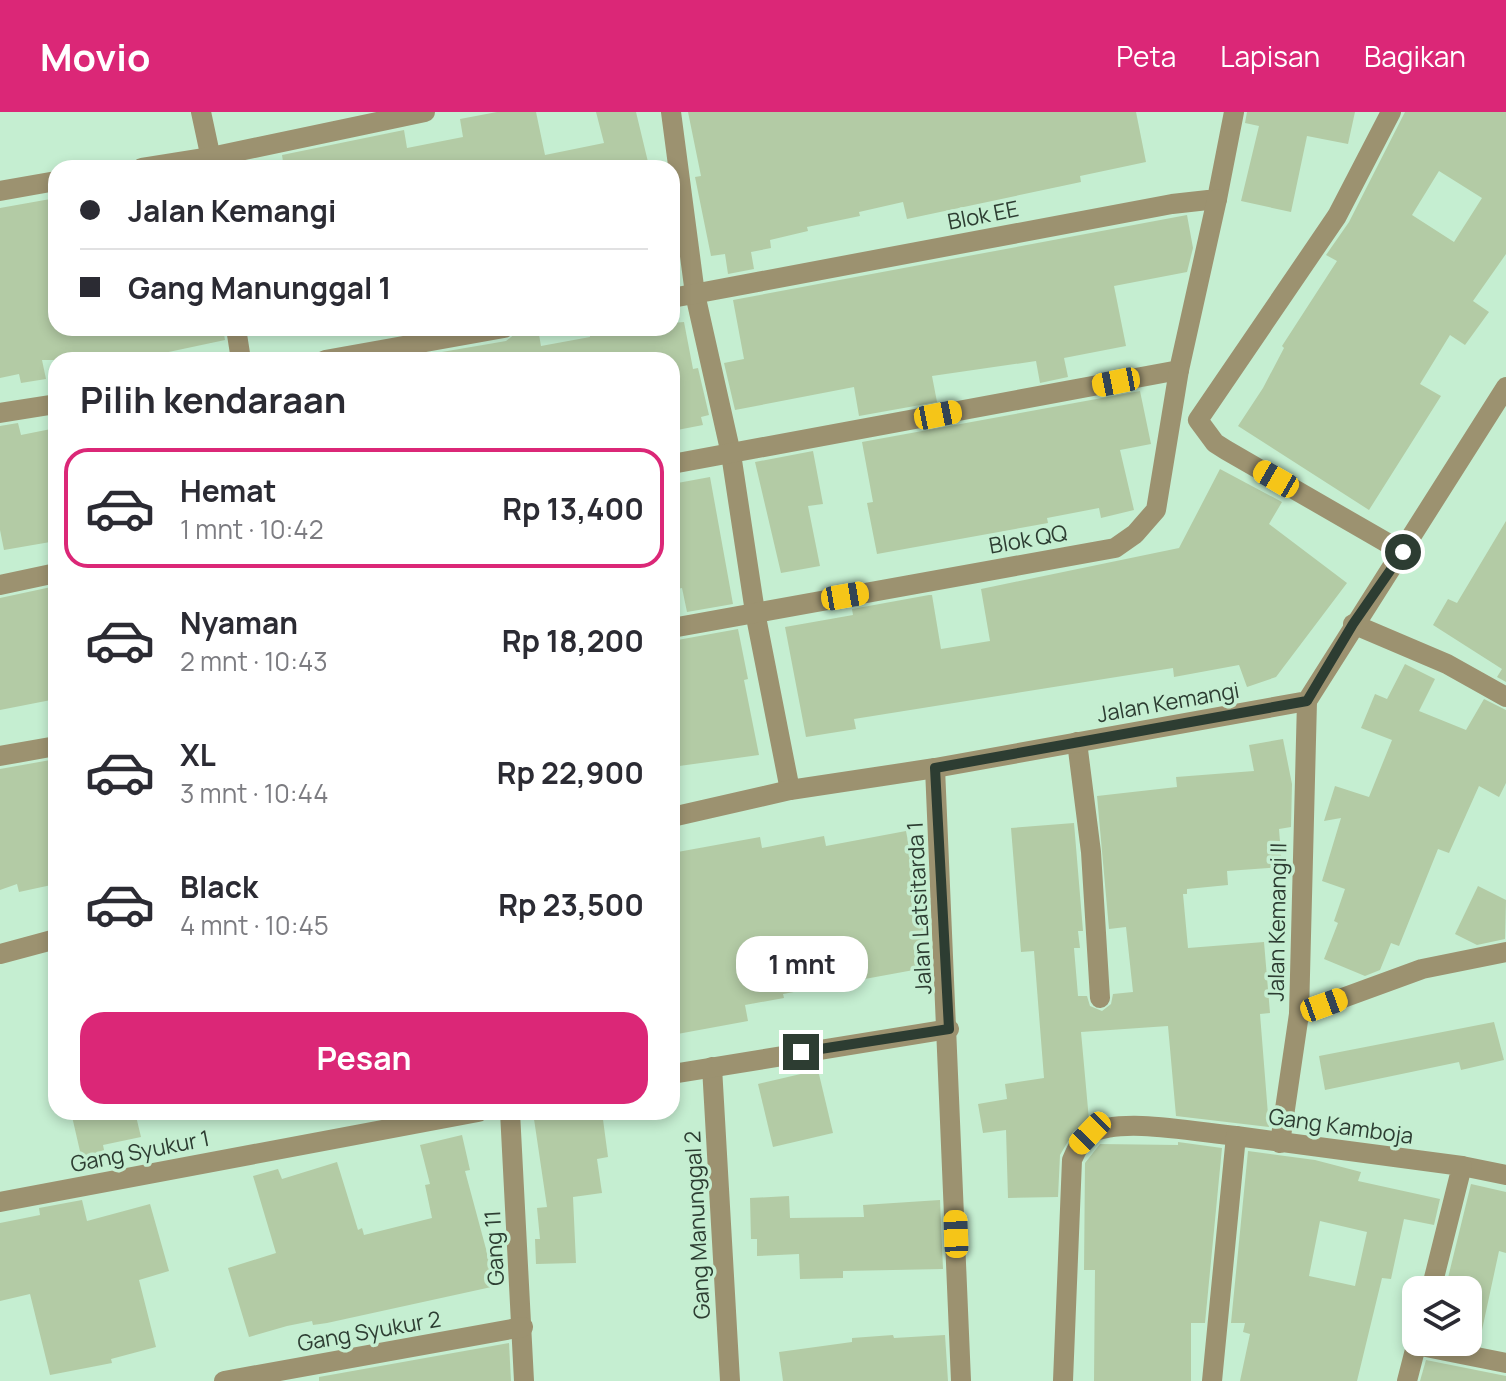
<!DOCTYPE html>
<html lang="id">
<meta charset="utf-8">
<style>
:root{--surface:#fff;--page:#f2f2f3;--text:#2b2b33;--muted:#7c7c81;--line:#e1e1e2;--accent:#db2777}
body{margin:0;font-family:Manrope,sans-serif;background:var(--page);color:var(--text);height:100vh;display:flex;flex-direction:column;font-size:30px;white-space:nowrap}
*{box-sizing:border-box;margin:0}
p{font-size:26px;color:var(--muted)}
.icon{flex:none;width:44px;height:44px;fill:none;stroke:currentColor;stroke-width:2;stroke-linecap:round;stroke-linejoin:round}
.map{position:relative;flex:1;overflow:hidden}
.sheet{position:absolute;left:48px;top:240px;width:632px;height:768px;display:flex;flex-direction:column;background:var(--surface);border-radius:24px;box-shadow:0 4px 12px #0003}
.sheet>*{flex:none}
.guide{position:absolute;left:48px;top:48px;width:632px;height:176px;border-radius:24px;box-shadow:0 4px 12px #0003;display:grid;align-content:center;height:176px;padding:0 32px;background:var(--surface)}
.buttons{position:absolute;left:1402px;top:1164px;display:grid;gap:16px}
.buttons a{display:grid;place-items:center;width:80px;height:80px;border-radius:16px;background:var(--surface);box-shadow:0 4px 12px #0003;font-size:40px}
.end{position:absolute;width:36px;height:36px;margin:-18px;border:10px solid #2d3d32;background:#fff;box-shadow:0 0 0 4px #fff}
.from{border-radius:50%}
.bubble{position:absolute;height:56px;border-radius:24px;background:var(--surface);box-shadow:0 4px 12px #0003;font-size:26px;font-weight:700;line-height:56px;text-align:center}
.car{position:absolute;width:24px;height:48px;margin:-24px -12px;border-radius:10px;box-shadow:0 0 6px 2px #0007;background:linear-gradient(#f5c518 24%,#345 0 40%,#f5c518 0 76%,#345 0 86%,#f5c518 0)}
.guide b{display:flex;align-items:center;gap:28px;height:76px;font-size:30px}
.guide b+b{border-top:2px solid var(--line)}
.guide i{width:20px;height:20px;background:var(--text)}
ul{padding:0;list-style:none}
li{display:flex;align-items:center;gap:24px;height:120px;margin:0 16px 12px;padding:0 16px;border:4px solid transparent;border-radius:24px}
li div{flex:1}
li b{display:block;font-size:30px}
li em{font-style:normal;font-weight:700}
li.selected{border-color:var(--accent)}
li>.icon{width:72px;height:72px;stroke-width:1.5}
h2{padding:0 32px;font-size:36px;line-height:96px}
.button{display:flex;gap:16px;margin-top:auto;padding:16px 32px}
.button a{flex:1;height:92px;border-radius:24px;background:var(--accent);color:#fff;font-size:32px;font-weight:700;line-height:92px;text-align:center}
header{display:flex;align-items:center;gap:48px;box-sizing:border-box;height:112px;padding:0 40px;background:var(--accent);color:#fff}
header strong{font-size:38px}
nav{display:flex;gap:44px;margin-inline-start:auto;font-size:28px}
.map>svg:first-child{display:block}
.building{fill:#b3cba5;fill-rule:evenodd}
.lines{fill:none;stroke-linecap:round;stroke-linejoin:round}
.minor{stroke:#9c9270;stroke-width:20}
.route{stroke:#2d3d32;stroke-width:10}
.labels{text-anchor:middle;dominant-baseline:central;stroke-width:7;stroke-linejoin:round;paint-order:stroke}
.street-label{font-size:22px;fill:#2d3d32;stroke:#c5eed1}
</style>
<header>
<strong>Movio</strong>
<nav><a>Peta</a><a>Lapisan</a><a>Bagikan</a></nav>
</header>
<div class="map">
<svg width="1506" height="1269" viewBox="0 0 1506 1269">
<rect width="100%" height="100%" fill="#c5eed1"/>
<!-- building -->
<g class="building">
<path d="M497,0h39l9,43 59,-12 -8,-31h40l12,50 -25,6h-339l-2,-13 122,-25 3,18 56,-11 -3,-18z"/>
<path d="M688,0h448l10,50 -66,14 1,6 -174,37 -4,-17 -44,10 1,4 -53,11 1,4 -38,9 1,8 -20,4 3,17 -26,5 -3,-20 -14,2 -16,-79 6,-1z"/>
<path d="M1247,0h108l-7,32 -41,-8 -16,76 -50,-11 18,-75 -14,-3z"/>
<path d="M1405,0h101v142l-33,47 16,11 -24,33 -15,-10 -30,49 21,12 -72,114 -131,-84 25,-38 21,-40 -2,-2 55,-85 -11,-6 23,-33zM1439,59l43,27 -28,44 -42,-27z"/>
<path d="M56,86v130h167l2,12 -94,20h-89l4,19 -25,4 -2,-9 -19,4v-170z"/>
<path d="M1187,103l6,33 -6,24 -73,14 12,60 -62,12 4,19 -28,6 -4,-22 -104,15 5,26 -78,14 -5,-29 -119,23 -11,-47 20,-4 -11,-59z"/>
<path d="M684,210l9,47 5,-1 11,47 -8,2 2,8 -31,6v-71h-236v-7l70,-12 10,-8 22,-4 3,17 49,-9 -1,-9h83v-5z"/>
<path d="M1140,279l11,53 -31,6 14,60 -33,8 -2,-10 -52,10 1,5 -171,31 -10,-51 6,-1 -11,-60z"/>
<path d="M18,311l3,12 35,-7v113l-52,9 -4,-20v-104z"/>
<path d="M813,339l10,53 -15,2 12,60 -39,7 -26,-111z"/>
<path d="M1220,357l62,33 -13,22 78,59 -71,94 -29,10 -8,-22 -65,12 -1,-9 -319,51 2,10 -50,8 -21,-110 68,-12 -1,-6 77,-14h3l9,54 49,-8 -9,-52 198,-41z"/>
<path d="M710,365l23,127 -46,8 -5,-24 -10,2v-106z"/>
<path d="M1506,409v161l-9,-5 5,-8 -69,-44 15,-26 9,4z"/>
<path d="M56,474v113l-56,11v-112z"/>
<path d="M738,517l10,50 -4,1 15,75 -87,12v-126z"/>
<path d="M1405,552l30,15 -16,32 47,19 18,-31 22,11v73l-7,14 -20,-11 -30,67 -11,-4 -39,97 -8,-3 -11,27 -15,6 -41,-17 14,-36 -4,-2 11,-32 -23,-8 19,-63 -17,3 11,-35 34,11 23,-57 -31,-12 14,-34 12,5z"/>
<path d="M1283,627l9,45 -1,43 -12,2 3,38 -55,4 1,14 -41,4v5h-4l5,54 76,-6 6,71 -10,1 9,113 -93,-11 -8,-90 -87,6 8,88 -15,11 -14,24 -2,42 -50,1 -2,-68 -23,3 -5,-29 29,-5 -2,-15 39,-6 -10,-127 -13,1 -10,-124 63,-5 9,108h-5l2,17h-6l4,48h9l3,10 12,5 9,-7 2,-10 20,-2 -7,-65 -17,2 -12,-133 80,-9 -1,-10 78,-6 -5,-26z"/>
<path d="M56,647v97h-5l5,28 -37,8 -2,-8 -17,6v-121z"/>
<path d="M906,719l15,78 4,-1 4,18 1,41 -147,27 1,4 -39,7 3,16 -76,14v-182l88,-16 2,11 62,-12 2,10z"/>
<path d="M1478,774l28,14 -1,39 -28,6 -22,-11z"/>
<path d="M1494,910l10,38 -43,10 -2,-8 -134,28 -6,-34z"/>
<path d="M818,958l15,63 -60,14 -15,-63z"/>
<path d="M71,1000h64l6,25 -38,8 2,10 -23,5z"/>
<path d="M602,1000l6,45 -11,2 5,34 -29,4 3,66 -40,1 -1,-25h5l-3,-31 10,-1 -13,-88z"/>
<path d="M462,1023l8,35 -5,1 31,115 -169,37 -14,2 -1,-4 -25,5 -38,11 -21,-69 48,-15 -23,-77 25,-7 4,10 55,-17 21,68 4,-2 2,7 68,-17 -7,-33 5,-1 -10,-39z"/>
<path d="M1178,1030l44,6 -17,175h-14v58h-97l1,-111h-11l1,-107 15,-19 78,1z"/>
<path d="M1248,1039l67,9 46,12 -3,9 82,18 -6,26 -30,-6 -13,60 -9,-1 -25,103h-117l10,-47 -7,-2 2,-9h-14zM1320,1109l47,11 -12,54 -46,-10z"/>
<path d="M1471,1072l35,8v61l-7,-2 -20,93 -11,-2v-52h-23z"/>
<path d="M789,1084l1,22 74,-1 -1,-12 77,-5 3,69 -100,2v7l-43,1 -1,-25 -42,2v-17h-6l-1,-41z"/>
<path d="M82,1088l5,21 63,-17 19,67 -30,9 17,67 -45,12 1,4 -62,12 -20,-81 -30,7v-78l40,-8 -1,-7z"/>
<path d="M893,1223l1,3 51,-3 3,46h-165l-4,-29 73,-10v-4z"/>
<path d="M509,1231l2,38h-192v-4z"/>
<path d="M1426,1248l80,16v5h-86z"/>
</g>
<g class="lines">
<!-- minor -->
<g class="minor">
<path d="M201,0l12,56"/>
<path d="M671,0l24,182 36,160 24,158 35,178"/>
<path d="M1391,0l-54,104 -139,204 17,23 11,7 177,102"/>
<path d="M142,56l69,-11 214,-45"/>
<path d="M0,79l56,-10"/>
<path d="M672,186l500,-94 45,-5 17,-87"/>
<path d="M236,216l5,32"/>
<path d="M325,248l179,-32"/>
<path d="M0,301l56,-9"/>
<path d="M672,352l507,-94 38,-171"/>
<path d="M0,473l56,-12"/>
<path d="M1353,512l94,40 59,33"/>
<path d="M672,516l443,-80 20,-14 21,-24 23,-140"/>
<path d="M1077,630l14,110 9,146"/>
<path d="M0,644l56,-10"/>
<path d="M935,656l26,613"/>
<path d="M672,705l118,-27 145,-22 372,-67 199,-314"/>
<path d="M0,842l56,-15"/>
<path d="M1299,902l123,-45 84,-17"/>
<path d="M712,955l18,314"/>
<path d="M672,962l277,-45"/>
<path d="M510,1000l14,269"/>
<path d="M1280,1031l19,-129 8,-313"/>
<path d="M1462,1054l44,9"/>
<path d="M0,1090l478,-90"/>
<path d="M1416,1233l90,18"/>
<path d="M224,1269l299,-54"/>
<path d="M1063,1269l9,-221c4,-9 9,-21 18,-26 30,-18 110,-1 146,2"/>
<path d="M1212,1269l24,-245 226,30 -31,124"/>
<path d="M1407,1269l10,-39"/>
</g>
</g>
<g class="lines">
<!-- route -->
<path class="route" d="M801,940l148,-23 -14,-261 372,-67 46,-77 50,-72"/>
</g>
<g class="labels">
<!-- street labels -->
<g class="street-label">
<text transform="translate(983 103) rotate(-11)">Blok EE</text>
<text transform="translate(1028 427) rotate(-10)">Blok QQ</text>
<text transform="translate(1168 590) rotate(-10)">Jalan Kemangi</text>
<text transform="translate(919 796) rotate(-93)">Jalan Latsitarda 1</text>
<text transform="translate(1277 810) rotate(-89)">Jalan Kemangi II</text>
<text transform="translate(1341 1014) rotate(8)">Gang Kamboja</text>
<text transform="translate(140 1039) rotate(-11)">Gang Syukur 1</text>
<text transform="translate(697 1113) rotate(-93)">Gang Manunggal 2</text>
<text transform="translate(494 1136) rotate(-93)">Gang 11</text>
<text transform="translate(369 1219) rotate(-10)">Gang Syukur 2</text>
</g>
</g>
</svg>
<div class="buttons">
<a><svg class="icon" aria-label="layers" viewBox="0 0 24 24"><path d="M12 4l9 5-9 5-9-5zM3 14l9 5 9-5"/></svg></a>
</div>
<i class="end from" style="left:1403px;top:440px"></i>
<i class="end" style="left:801px;top:940px"></i>
<div class="bubble" style="left:736px;top:824px;width:132px">1 mnt</div>
<i class="car" style="left:1116px;top:270px;rotate:259deg"></i>
<i class="car" style="left:938px;top:303px;rotate:79deg"></i>
<i class="car" style="left:1276px;top:367px;rotate:300deg"></i>
<i class="car" style="left:845px;top:484px;rotate:80deg"></i>
<i class="car" style="left:1324px;top:893px;rotate:70deg"></i>
<i class="car" style="left:1090px;top:1021px;rotate:224deg"></i>
<i class="car" style="left:956px;top:1122px;rotate:358deg"></i>
<div class="guide">
<b><i class="from"></i>Jalan Kemangi</b>
<b><i></i>Gang Manunggal 1</b>
</div>
<section class="sheet">
<h2>Pilih kendaraan</h2>
<ul>
<li class="selected"><svg class="icon" aria-label="car" viewBox="0 0 24 24"><path d="M5 17H2v-5l4-1 3-4h7l3 4 3 1v5h-3M9 17h6M6 11h13"/><circle cx="7" cy="17" r="2"/><circle cx="17" cy="17" r="2"/></svg><div><b>Hemat</b><p>1 mnt · 10:42</p></div><em>Rp 13,400</em></li>
<li><svg class="icon" aria-label="car" viewBox="0 0 24 24"><path d="M5 17H2v-5l4-1 3-4h7l3 4 3 1v5h-3M9 17h6M6 11h13"/><circle cx="7" cy="17" r="2"/><circle cx="17" cy="17" r="2"/></svg><div><b>Nyaman</b><p>2 mnt · 10:43</p></div><em>Rp 18,200</em></li>
<li><svg class="icon" aria-label="car" viewBox="0 0 24 24"><path d="M5 17H2v-5l4-1 3-4h7l3 4 3 1v5h-3M9 17h6M6 11h13"/><circle cx="7" cy="17" r="2"/><circle cx="17" cy="17" r="2"/></svg><div><b>XL</b><p>3 mnt · 10:44</p></div><em>Rp 22,900</em></li>
<li><svg class="icon" aria-label="car" viewBox="0 0 24 24"><path d="M5 17H2v-5l4-1 3-4h7l3 4 3 1v5h-3M9 17h6M6 11h13"/><circle cx="7" cy="17" r="2"/><circle cx="17" cy="17" r="2"/></svg><div><b>Black</b><p>4 mnt · 10:45</p></div><em>Rp 23,500</em></li>
</ul>
<div class="button"><a>Pesan</a></div>
</section>
</div>
